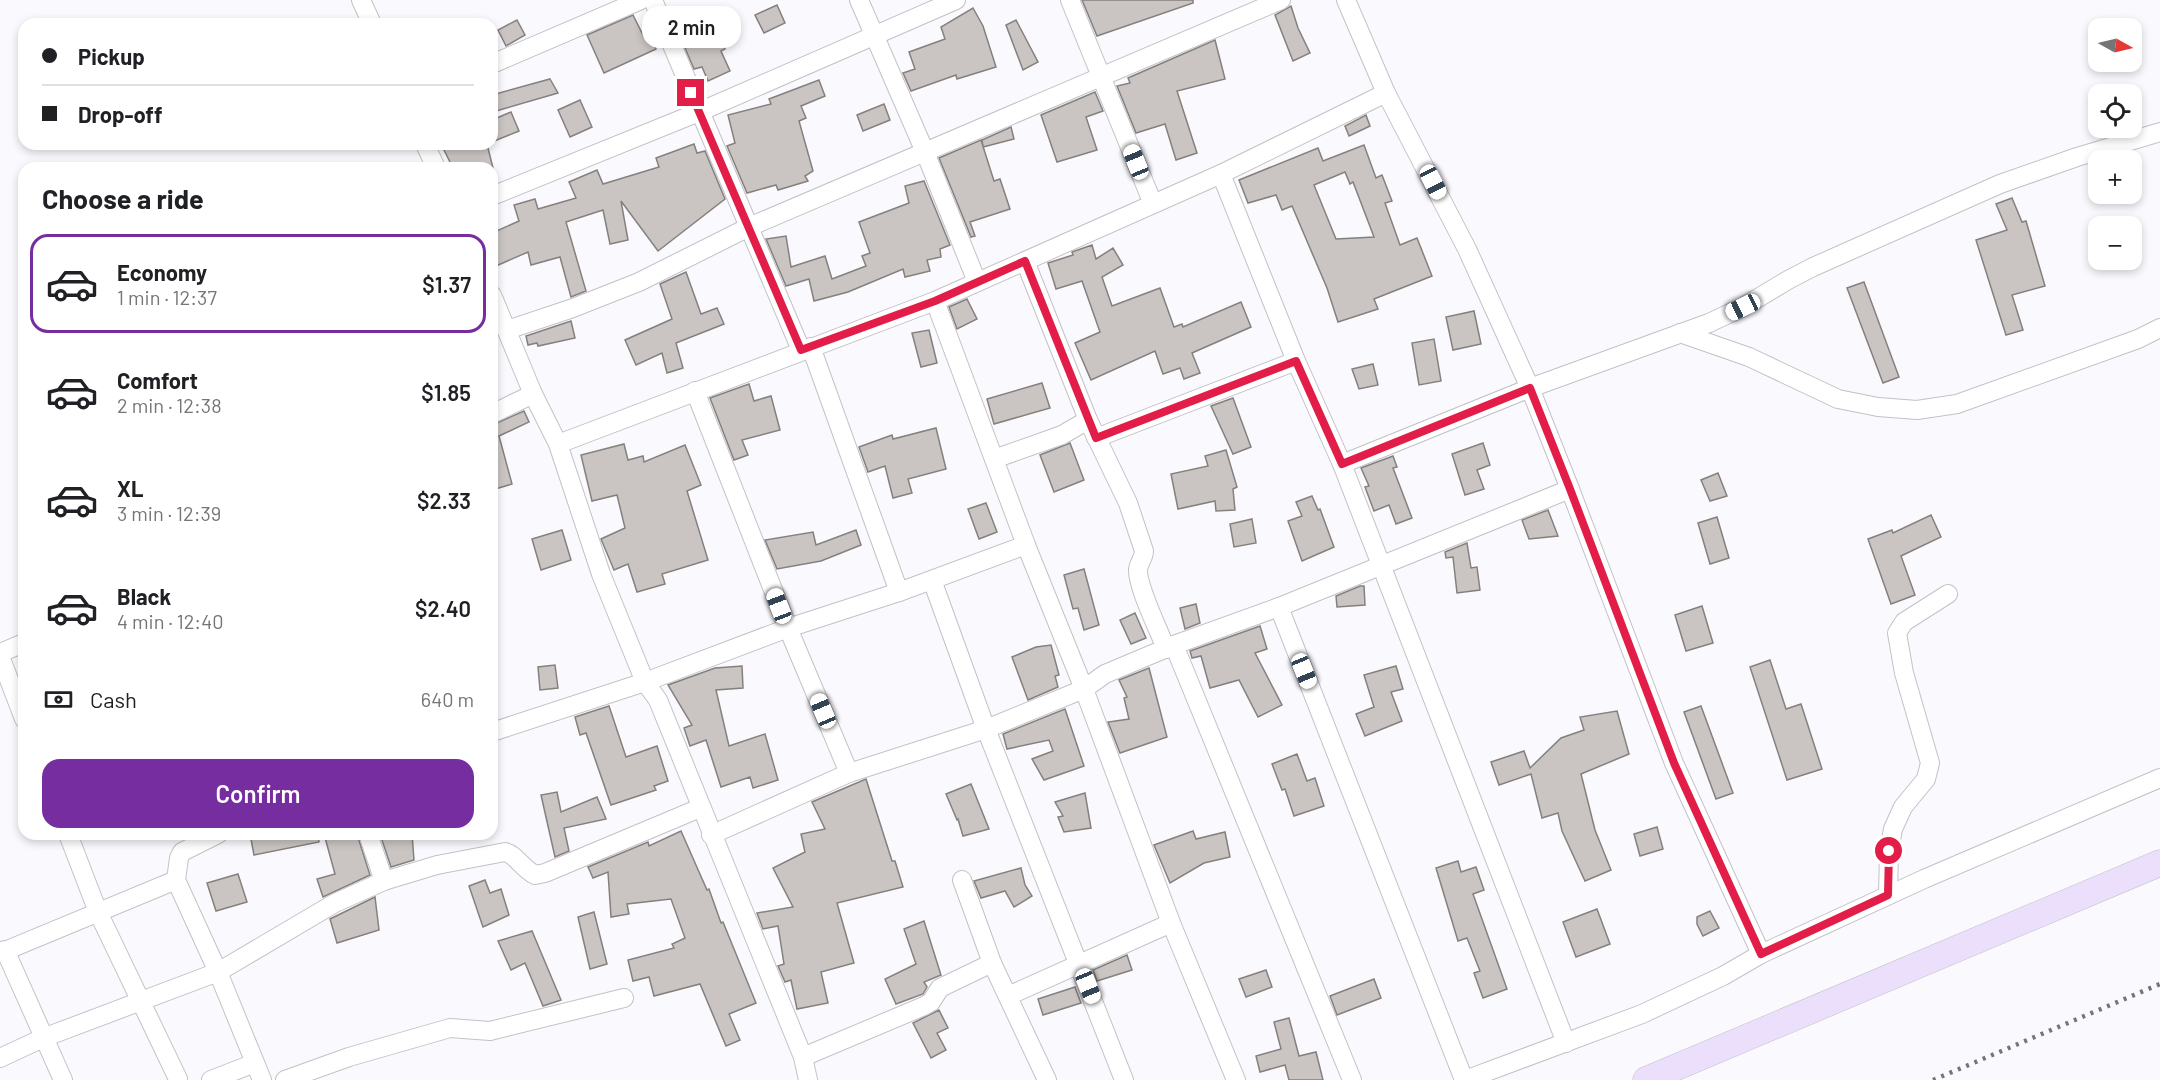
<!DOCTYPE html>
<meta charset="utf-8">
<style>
:root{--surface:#fff;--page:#f2f2f2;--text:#202124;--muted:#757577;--line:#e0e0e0;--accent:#752da0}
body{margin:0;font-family:Barlow,sans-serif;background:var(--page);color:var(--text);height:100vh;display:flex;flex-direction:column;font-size:22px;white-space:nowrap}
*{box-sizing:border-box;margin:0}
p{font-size:20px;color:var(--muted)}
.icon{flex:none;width:33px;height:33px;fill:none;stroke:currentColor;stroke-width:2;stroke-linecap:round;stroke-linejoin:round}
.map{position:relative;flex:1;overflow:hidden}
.panel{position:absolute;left:18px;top:162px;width:480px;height:678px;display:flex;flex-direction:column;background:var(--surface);border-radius:18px;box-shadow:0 3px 9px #0003}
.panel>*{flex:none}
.banner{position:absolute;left:18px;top:18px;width:480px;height:132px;border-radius:18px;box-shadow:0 3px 9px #0003;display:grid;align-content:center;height:132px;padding:0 24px;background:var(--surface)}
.needle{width:39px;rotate:98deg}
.controls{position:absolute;left:2088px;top:18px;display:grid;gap:12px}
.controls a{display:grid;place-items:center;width:54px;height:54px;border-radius:12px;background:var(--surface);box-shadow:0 3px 9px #0003;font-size:30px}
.end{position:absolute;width:27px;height:27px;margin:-14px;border:8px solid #e11d48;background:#fff;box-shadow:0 0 0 3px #fff}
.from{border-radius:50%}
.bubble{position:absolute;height:42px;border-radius:18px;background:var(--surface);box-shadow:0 3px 9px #0003;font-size:20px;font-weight:600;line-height:42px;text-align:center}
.car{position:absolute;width:18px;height:36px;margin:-18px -9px;border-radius:8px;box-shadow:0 0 4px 2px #0007;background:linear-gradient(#fff 24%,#345 0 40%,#fff 0 76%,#345 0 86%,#fff 0)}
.banner b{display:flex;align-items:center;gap:21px;height:57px;font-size:22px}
.banner b+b{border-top:2px solid var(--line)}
.banner i{width:15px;height:15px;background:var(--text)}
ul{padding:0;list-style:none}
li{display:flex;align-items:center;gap:18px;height:99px;margin:0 12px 9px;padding:0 12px;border:3px solid transparent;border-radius:18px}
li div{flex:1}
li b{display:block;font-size:22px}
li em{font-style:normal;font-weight:600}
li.on{border-color:var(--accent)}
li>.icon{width:54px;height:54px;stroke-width:1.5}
h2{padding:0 24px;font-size:27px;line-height:72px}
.pay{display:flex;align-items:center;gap:15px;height:66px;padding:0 24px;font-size:22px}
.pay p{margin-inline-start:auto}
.button{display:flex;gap:12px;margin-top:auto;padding:12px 24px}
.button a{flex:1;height:69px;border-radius:18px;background:var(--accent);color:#fff;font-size:24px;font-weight:600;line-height:69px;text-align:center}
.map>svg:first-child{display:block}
.building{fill:#cac5c2;stroke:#85807e;stroke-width:1.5;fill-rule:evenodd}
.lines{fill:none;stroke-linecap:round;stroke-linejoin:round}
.street-casing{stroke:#c2c2c7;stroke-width:20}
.secondary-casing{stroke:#c2c2c7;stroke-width:27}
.street{stroke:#fff;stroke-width:18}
.secondary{stroke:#ebdffc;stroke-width:26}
.rail{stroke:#757577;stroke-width:4.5;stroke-dasharray:3 6;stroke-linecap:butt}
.route{stroke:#e11d48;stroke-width:8}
</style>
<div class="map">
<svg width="2160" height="1080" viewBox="0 0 2160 1080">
<rect width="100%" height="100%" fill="#fafafe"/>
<!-- building -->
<g class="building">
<path d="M1082,0h111v3l-96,33z"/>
<path d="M777,5l8,18 -21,10 -9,-18z"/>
<path d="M1291,6l7,22 12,25 -17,8 -18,-46z"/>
<path d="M973,8l10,18 13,41 -39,12 -1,-4 -45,16 -8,-18 12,-4 -6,-17 36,-13 -4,-12z"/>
<path d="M633,15l11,22 6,-2 6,14 -52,24 -17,-38z"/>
<path d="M517,20l8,15 -19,11 -8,-16z"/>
<path d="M1016,20l22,42 -15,8 -17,-45z"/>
<path d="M715,24l10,25 -4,2 9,20 -22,10 -6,-14 -8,2 -9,-21 6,-2 -4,-10z"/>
<path d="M1215,40l10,39 -48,12 20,62 -21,7 -11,-36 -29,9 -19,-47 13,-3 -2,-5z"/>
<path d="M550,79l8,14 -62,18 -4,-16z"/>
<path d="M819,80l6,16 -24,10 5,12 -7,3 14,50 -8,5 3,5 -30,9 -2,-5 -29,8 -20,-47 8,-3 -7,-28 43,-11 -2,-5z"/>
<path d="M1095,92l8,19 -17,6 11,33 -40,12 -16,-47z"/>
<path d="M580,100l12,27 -22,10 -12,-27z"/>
<path d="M884,104l6,16 -27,11 -6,-16z"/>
<path d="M511,112l8,19 -27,11v-22z"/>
<path d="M1366,115l4,11 -21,10 -4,-10z"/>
<path d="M1011,127l3,12 -31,8 -1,-7z"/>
<path d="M981,140l13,41 6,-2 10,30 -40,13 5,14 -4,1 -32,-79z"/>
<path d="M441,144h46l6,24h-40z"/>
<path d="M694,144l3,9 8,-2 20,48 -67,52 -37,-50 7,39 -18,4 -7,-34 -37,12 20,69 -15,6 -11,-40 -29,8 -3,-13 -32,14 -4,-9v-24l27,-12 -5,-16 21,-6 3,10 38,-11 -7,-16 28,-12 6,14 56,-17 -3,-9z"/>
<path d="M1364,145l12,33 6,-3 10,26 -7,2 15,42 17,-7 15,38 -58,23 4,10 -40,13 -11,-34 -35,-82 -10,4 -6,-15 -28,8 -9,-23 79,-32 5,13zM1345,172l5,12 3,-2 21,55 -38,2 -22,-54z"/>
<path d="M924,181l26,64 -10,4 1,8 -14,3 3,11 -25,6 -2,-8 -55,23 -34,9 -5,-22 -23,7 -20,-47 20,-3 5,31 34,-11 7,23 34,-13 -4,-10 8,-3 -11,-31 50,-19 -4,-17z"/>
<path d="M2012,198l10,24 4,-1 19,65 -33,9 11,35 -17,5 -30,-95 31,-10 -11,-26z"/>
<path d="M1092,245l4,14 17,-11 10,17 -21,12 10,29 48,-18 14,39 8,-3 1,3 58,-25 10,25 -59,26 8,20 -16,6 -4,-11 -17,6 -8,-23 -64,29 -16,-37 25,-11 -18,-51 -26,8 -8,-26 25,-8 -1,-3z"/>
<path d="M686,272l15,42 16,-6 7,16 -48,19 7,25 -16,5 -5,-20 -26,12 -11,-25 47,-21 -12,-35z"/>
<path d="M1864,282l35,95 -16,6 -36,-95z"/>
<path d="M967,299l10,20 -20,10 -8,-22z"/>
<path d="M1474,311l7,33 -28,6 -7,-33z"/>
<path d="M571,321l4,17 -37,8 -1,-3 -9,2 -2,-9z"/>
<path d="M929,330l8,33 -16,4 -9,-34z"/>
<path d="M1434,339l7,42 -22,4 -7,-42z"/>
<path d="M1373,364l5,21 -19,4 -7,-20z"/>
<path d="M1042,383l8,25 -56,16 -7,-25z"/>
<path d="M749,384l5,17 17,-5 9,34 -38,10 6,15 -14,5 -24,-62z"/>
<path d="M1233,398l18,49 -18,7 -22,-48z"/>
<path d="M524,411l5,11 -30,14 13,48 -20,6v-65z"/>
<path d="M936,428l10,41 -38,10 4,14 -19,5 -8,-32 -17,6 -9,-25 33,-12 1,4z"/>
<path d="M1070,443l14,37 -30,12 -14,-37z"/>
<path d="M1483,443l7,22 -13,5 7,19 -19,6 -13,-41z"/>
<path d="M624,444l4,16 15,-4 1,6 41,-17 16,40 -14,6 21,69 -46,14 3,10 -28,8 -9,-28 -14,6 -13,-31 24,-11 -8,-33 -25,6 -11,-46z"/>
<path d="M1226,450l11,37 -4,2 2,21 -19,1 -1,-10 -37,8 -7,-35 37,-8 -3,-10z"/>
<path d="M1393,456l4,11 -4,1 19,50 -16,6 -7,-19 -15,6 -9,-24 4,-1 -8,-18z"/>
<path d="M1718,473l9,23 -17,5 -9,-21z"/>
<path d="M1312,496l6,14 2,-1 14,38 -32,14 -14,-40 14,-5 -6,-14z"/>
<path d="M986,503l11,29 -18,7 -11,-30z"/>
<path d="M1548,510l10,26 -29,3 -7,-19z"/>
<path d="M1931,515l10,22 -40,19 14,39 -24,9 -23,-65 24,-9 1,3z"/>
<path d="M1717,517l12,41 -19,6 -12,-41z"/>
<path d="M1252,519l4,24 -22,4 -4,-23z"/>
<path d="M562,530l9,30 -30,10 -9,-31z"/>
<path d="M856,530l5,15 -40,16 -44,8 -12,-29 48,-8 3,13z"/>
<path d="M1467,543l4,25 6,-1 3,23 -23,3 -4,-36 -7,1 -1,-6z"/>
<path d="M1084,569l15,56 -15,5 -6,-22 -5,1 -9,-34z"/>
<path d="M1360,586h4l1,19 -28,2 -1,-11z"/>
<path d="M1196,604l4,19 -15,6 -5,-21z"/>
<path d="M1702,606l11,37 -27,8 -11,-36z"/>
<path d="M1135,613l11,25 -15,6 -11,-24z"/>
<path d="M1260,626l7,23 -12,4 27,52 -24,12 -19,-37 -29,8 -9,-32 -9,2 -2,-7z"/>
<path d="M1051,645l8,30 -4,1 3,11 -30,13 -16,-43 24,-10z"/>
<path d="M1770,660l16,49 15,-5 21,65 -35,11 -37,-113z"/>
<path d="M555,665l3,23 -18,2 -2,-23z"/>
<path d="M742,666l1,22 -27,2 13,56 36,-12 13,46 -25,8 -3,-11 -29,10 -15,-47 -16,6 -6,-18 8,-3 -24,-40 47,-17z"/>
<path d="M1396,666l7,23 -12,3 11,29 -37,15 -9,-22 18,-7 -10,-32z"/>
<path d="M1149,668l18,69 -47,16 -12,-31 21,-3 -5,-21 3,-1 -8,-17z"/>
<path d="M609,706l17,51 31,-11 11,35 -14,5 2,4 -45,15 -25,-72 -6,2 -5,-18z"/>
<path d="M1701,706l32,87 -17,6 -32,-87z"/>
<path d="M1065,709l19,57 -40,14 -12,-21 21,-8 -4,-11 -42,9 -4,-15z"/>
<path d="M1617,711l12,43 -48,20 14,56 16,40 -26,11 -23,-50 -4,-18 -16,5 -11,-44 -32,11 -8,-23 33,-11 6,17 31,-30 23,-8 -4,-13z"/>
<path d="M1297,754l10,27 8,-3 9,28 -30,10 -9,-27 -3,1 -10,-26z"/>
<path d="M866,779l26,82h3l8,26 -66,16 17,60 -33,9 7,31 -31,6 -6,-29 -6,2 -7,-16 6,-2 -6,-38 -15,3 -6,-16 36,-6 -20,-39 32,-16 -4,-18 24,-5 -13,-27z"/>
<path d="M971,784l18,45 -26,7 -5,-17 -1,1 -11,-26z"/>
<path d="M557,792l4,20 36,-15 9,22 -42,9 5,23 -14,6 -14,-62z"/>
<path d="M1085,793l6,35 -27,4 -6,-15 5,-1 -8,-14z"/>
<path d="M1657,827l6,22 -23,7 -6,-22z"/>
<path d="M681,831l26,59 2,-1 12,34 2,-1 33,81 -27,11 11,26 -14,6 -26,-62 -46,12 -5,-19 -16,4 -5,-21 46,-12 -2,-4 13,-6 -14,-39 -44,5 2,10 -18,3 -3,-45 -15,6 -5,-11 60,-25 1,4z"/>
<path d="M1193,831l3,8 29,-7 5,25 -26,6 -34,20 -16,-38z"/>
<path d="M250,834h68l1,8 -65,13z"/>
<path d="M324,834h33l13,41 -47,22 -6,-18 18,-5z"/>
<path d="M380,834h32l2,26 -23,7z"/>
<path d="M1458,861l3,11 15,-5 8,23 -11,4 34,95 -24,9 -9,-25 6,-2 -13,-33 -9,3 -22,-73z"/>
<path d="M1021,868l4,17 7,11 -18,11 -9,-16 -24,7 -7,-17z"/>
<path d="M238,874l9,28 -31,9 -9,-28z"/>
<path d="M485,880l5,13 11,-4 8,26 -26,12 -14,-41z"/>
<path d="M375,897l4,33 -42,13 -7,-24z"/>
<path d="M1597,909l13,35 -34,13 -13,-35z"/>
<path d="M1710,911l9,17 -16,8 -6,-12v-7z"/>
<path d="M594,912l13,52 -17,5 -12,-52z"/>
<path d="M924,921l17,54 -17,7 3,5 -4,7 -27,10 -11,-25 31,-15 -12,-35z"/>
<path d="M532,931l29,69 -18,6 -18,-43 -14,7 -13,-29z"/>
<path d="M1127,955l5,15 -35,11 -4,-11z"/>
<path d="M1266,970l6,17 -26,10 -7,-18z"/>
<path d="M1374,979l7,19 -44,17 -7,-19z"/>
<path d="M1075,987l6,16 -38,12 -5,-16z"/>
<path d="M939,1010l9,18 -11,5 9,17 -15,8 -18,-35z"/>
<path d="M1289,1018l10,38 17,-4 7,28h-34l-4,-15 -25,7 -4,-16 25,-7 -7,-27z"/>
</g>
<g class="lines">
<!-- street casing -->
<g class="street-casing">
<g id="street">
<path d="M361,0l11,24"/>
<path d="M653,0l148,350"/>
<path d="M859,0l66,152 52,130"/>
<path d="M1070,0l83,204"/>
<path d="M1346,0l40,93 81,156 63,139 40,101 104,274 87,191"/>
<path d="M492,64l149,-64"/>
<path d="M425,144l11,24"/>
<path d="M1221,174l75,187 46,103 224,579"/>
<path d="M492,196l207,-84 257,-112"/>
<path d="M1025,261l63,159 40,83 16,48c0,7 -5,11 -6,18 -1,18 21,61 28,80"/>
<path d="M492,295l41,99 25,50 43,130 44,108 13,18 145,357 5,23"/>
<path d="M935,301l91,244 58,144 87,234 65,157"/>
<path d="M507,330l66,-22 66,-26 110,-55 532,-227"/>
<path d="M1680,333l69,24 89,42 40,8 39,3 40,-6 181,-65 22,-11"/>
<path d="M811,347l88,245"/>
<path d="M695,391l93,237 61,145"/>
<path d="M492,414l41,-20"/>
<path d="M1096,438l200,-77"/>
<path d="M558,444l377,-143 286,-127 165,-81"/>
<path d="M994,459l68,-24 26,-15"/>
<path d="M1342,464l188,-76 179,-65 34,-16 45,-27 25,-13 187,-83 77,-27 83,-25"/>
<path d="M932,580l54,149 138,351"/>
<path d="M1279,607l185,473"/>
<path d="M1174,645l178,435"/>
<path d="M0,653l24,-10"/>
<path d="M0,656l24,63"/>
<path d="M492,732l153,-50 143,-54 111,-36 127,-47"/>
<path d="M68,834l30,78 80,167"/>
<path d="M218,834l-36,18 -3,6 -3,22 42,92 44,108"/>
<path d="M368,834l16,47"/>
<path d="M711,835l138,-62 137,-44 98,-40 21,-15 69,-29 105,-38 291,-118"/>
<path d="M962,880l30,83 55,117"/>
<path d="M1888,895l1,-44 4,-22 10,-22 23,-28 4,-16 -26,-90 -7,-40 7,-11 44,-28"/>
<path d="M5,950l58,130"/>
<path d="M0,953l176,-73"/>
<path d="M1008,996l163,-73"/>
<path d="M803,1057l121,-51 7,-4 9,-14 52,-25"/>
<path d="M0,1058l43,-20 175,-66 117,-69 49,-22 53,-16 68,-13c10,2 17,16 30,23l10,-2 155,-65"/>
<path d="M211,1080l44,-17"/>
<path d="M285,1080l64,-23 101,-29 40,3 134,-33"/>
<path d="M1465,1080l177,-66 81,-38 38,-22 163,-75 236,-101"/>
</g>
</g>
<!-- secondary casing -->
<g class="secondary-casing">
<path id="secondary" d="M1646,1080l514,-217"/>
</g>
<!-- street -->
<use href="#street" class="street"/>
<!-- secondary -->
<use href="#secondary" class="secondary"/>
<!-- rail -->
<path class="rail" d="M1933,1080l227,-96"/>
</g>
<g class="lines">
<!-- route -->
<path class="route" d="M691,93l110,257 134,-49 90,-40 71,177 200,-77 46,103 188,-76 40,101 104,274 87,191 127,-59 1,-44"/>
</g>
</svg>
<div class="controls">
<a><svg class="needle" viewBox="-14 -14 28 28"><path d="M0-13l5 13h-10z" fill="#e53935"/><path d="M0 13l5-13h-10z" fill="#757577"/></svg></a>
<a><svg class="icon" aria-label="locate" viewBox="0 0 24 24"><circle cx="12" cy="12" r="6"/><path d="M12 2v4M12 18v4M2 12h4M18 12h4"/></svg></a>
<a>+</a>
<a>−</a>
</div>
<i class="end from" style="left:1889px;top:851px"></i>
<i class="end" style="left:691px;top:93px"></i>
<div class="bubble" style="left:642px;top:6px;width:99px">2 min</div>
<i class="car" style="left:1136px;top:162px;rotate:338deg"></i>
<i class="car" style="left:1433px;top:182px;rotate:153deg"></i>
<i class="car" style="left:1743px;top:307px;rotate:245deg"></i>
<i class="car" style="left:779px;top:606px;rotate:339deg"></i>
<i class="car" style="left:1304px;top:671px;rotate:158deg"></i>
<i class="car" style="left:823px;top:711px;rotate:337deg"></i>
<i class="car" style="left:1088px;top:986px;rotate:158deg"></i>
<div class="banner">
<b><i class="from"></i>Pickup</b>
<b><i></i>Drop-off</b>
</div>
<section class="panel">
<h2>Choose a ride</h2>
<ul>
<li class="on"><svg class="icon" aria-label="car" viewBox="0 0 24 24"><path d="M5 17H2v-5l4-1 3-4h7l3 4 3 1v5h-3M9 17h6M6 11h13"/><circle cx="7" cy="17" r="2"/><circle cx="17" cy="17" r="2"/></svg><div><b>Economy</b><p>1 min · 12:37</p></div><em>$1.37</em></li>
<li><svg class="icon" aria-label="car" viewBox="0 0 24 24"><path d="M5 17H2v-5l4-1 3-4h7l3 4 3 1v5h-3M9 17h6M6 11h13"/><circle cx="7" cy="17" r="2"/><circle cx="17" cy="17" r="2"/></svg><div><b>Comfort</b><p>2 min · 12:38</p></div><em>$1.85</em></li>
<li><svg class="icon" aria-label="car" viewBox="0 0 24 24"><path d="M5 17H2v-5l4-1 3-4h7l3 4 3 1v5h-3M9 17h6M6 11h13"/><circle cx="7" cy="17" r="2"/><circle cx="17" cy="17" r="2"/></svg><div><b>XL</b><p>3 min · 12:39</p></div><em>$2.33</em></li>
<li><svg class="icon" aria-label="car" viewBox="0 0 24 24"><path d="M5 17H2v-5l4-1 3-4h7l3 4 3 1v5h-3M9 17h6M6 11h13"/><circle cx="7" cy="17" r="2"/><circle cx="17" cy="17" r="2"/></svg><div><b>Black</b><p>4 min · 12:40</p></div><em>$2.40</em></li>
</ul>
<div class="pay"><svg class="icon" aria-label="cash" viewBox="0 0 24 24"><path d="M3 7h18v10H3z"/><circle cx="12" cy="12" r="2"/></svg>Cash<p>640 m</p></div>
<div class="button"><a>Confirm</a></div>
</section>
</div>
